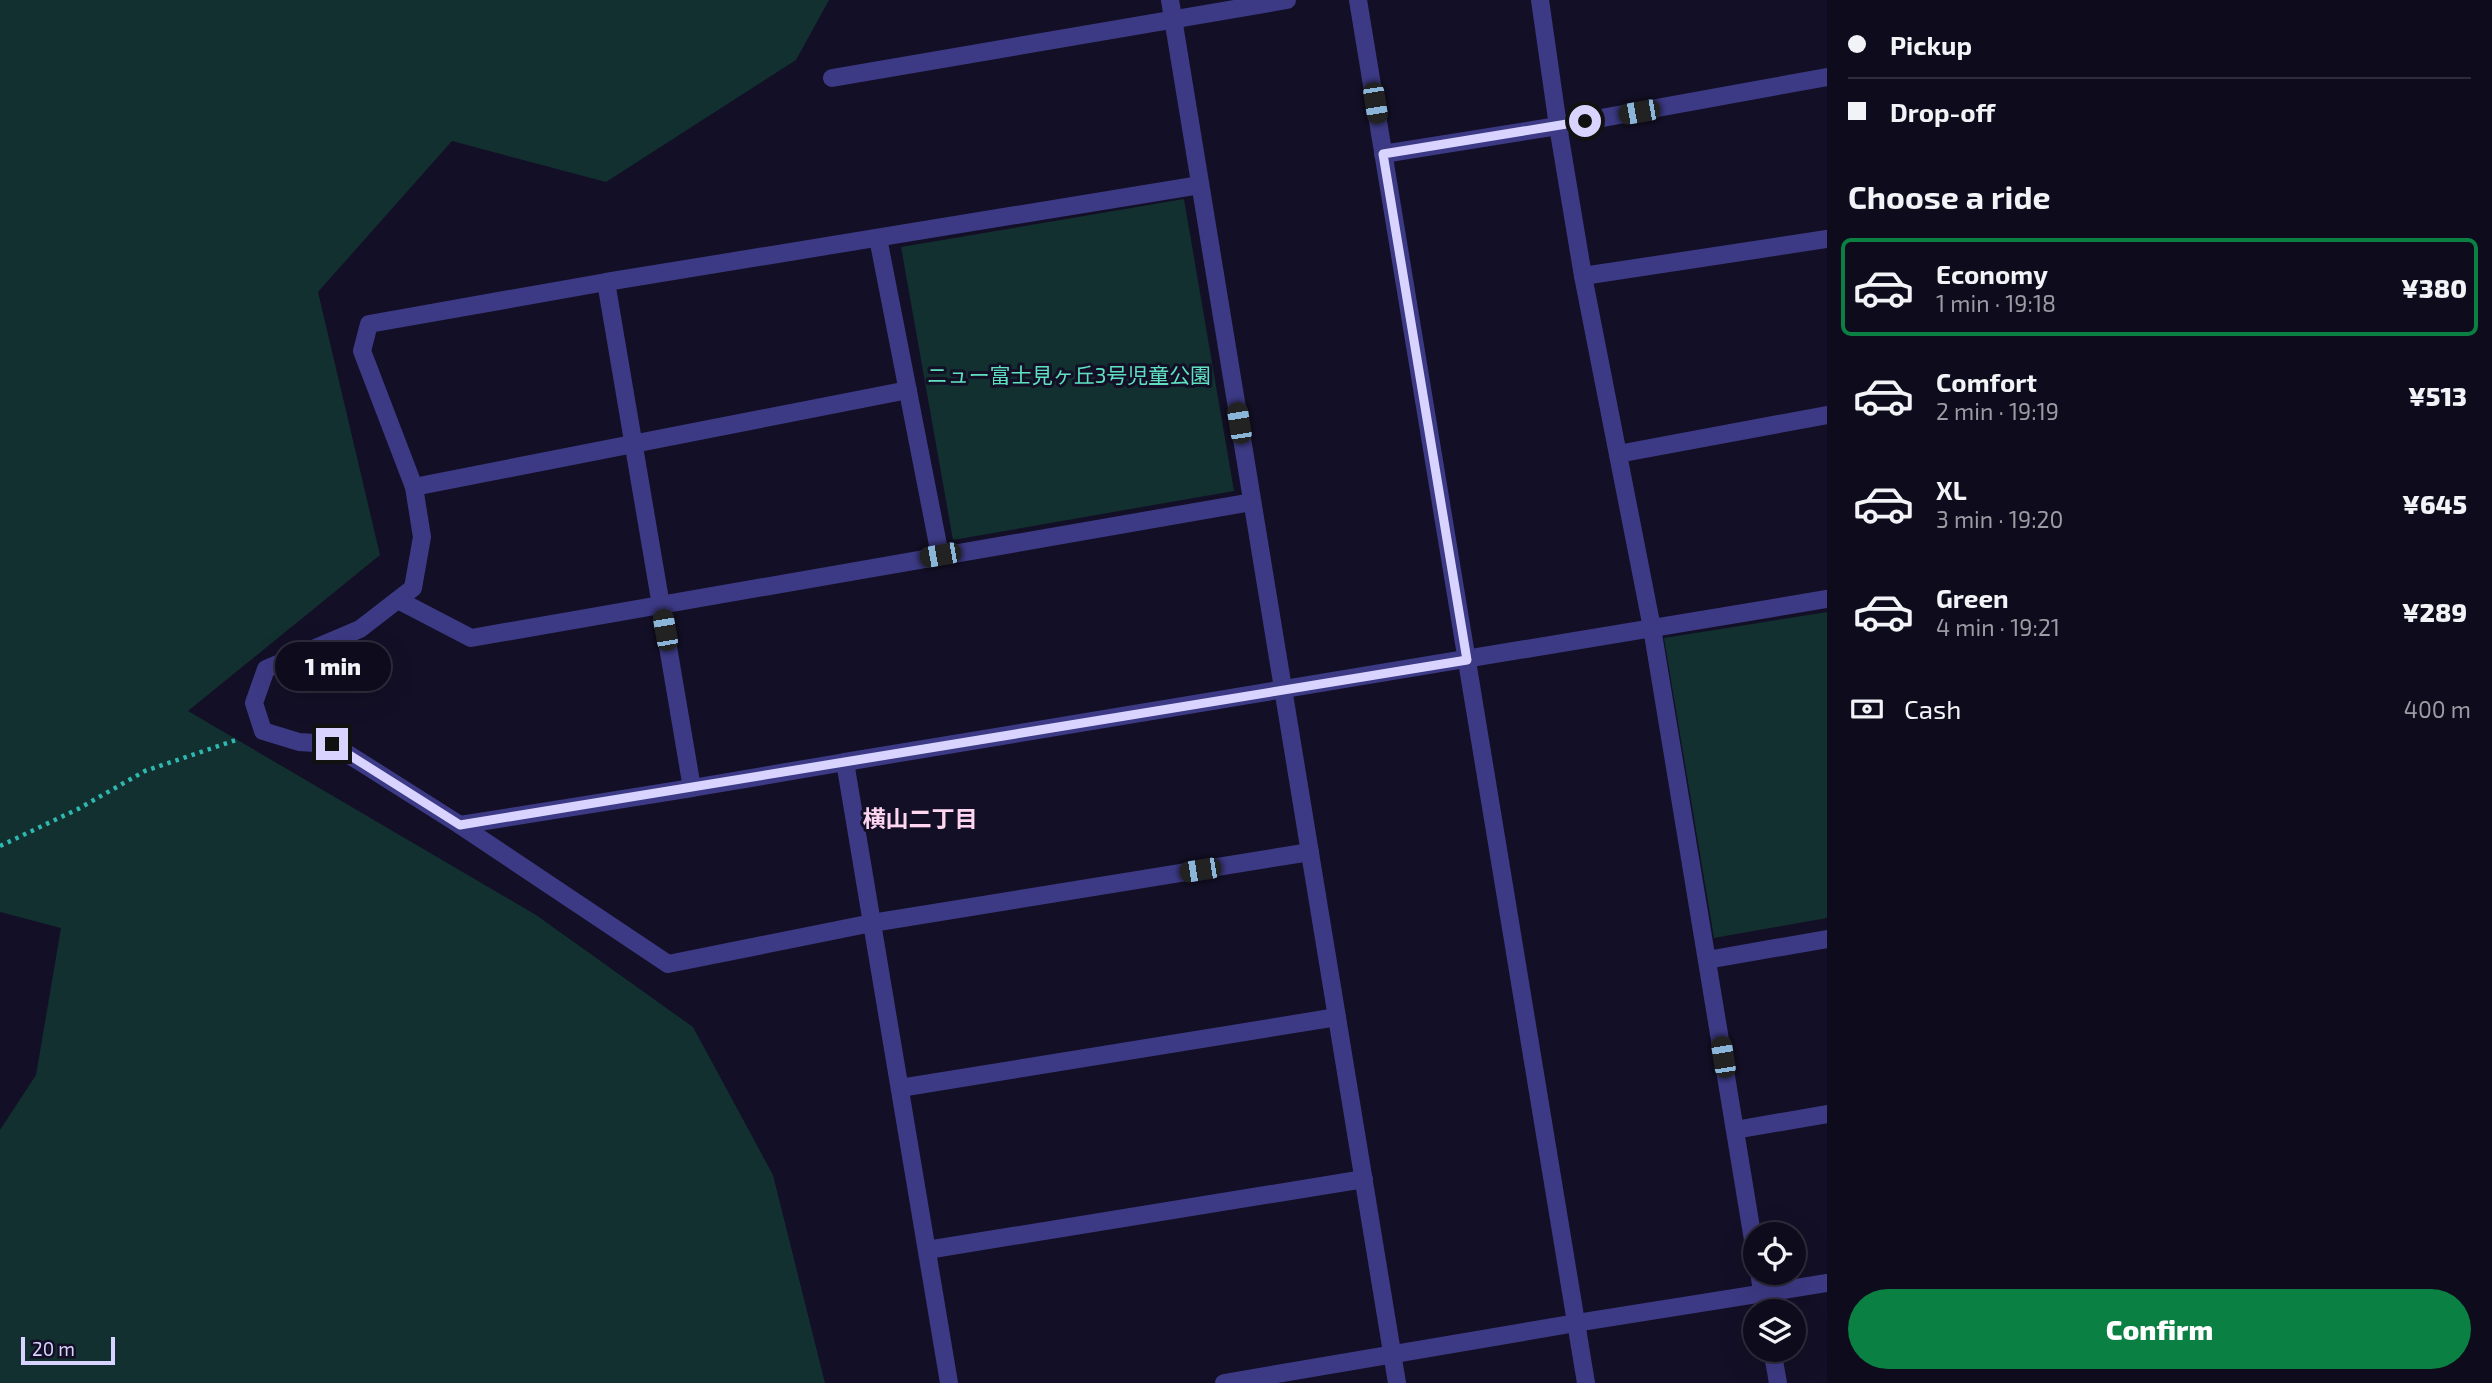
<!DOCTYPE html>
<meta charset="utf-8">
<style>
:root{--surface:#0e0b1c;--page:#171425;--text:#f1f3f6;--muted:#9b9ba3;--line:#2e2b3b;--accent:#0b8043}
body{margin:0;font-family:"Exo 2","Noto Sans JP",sans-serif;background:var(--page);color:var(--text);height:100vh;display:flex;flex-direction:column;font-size:26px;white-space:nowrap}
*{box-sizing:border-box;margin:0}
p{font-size:23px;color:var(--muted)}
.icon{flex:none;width:38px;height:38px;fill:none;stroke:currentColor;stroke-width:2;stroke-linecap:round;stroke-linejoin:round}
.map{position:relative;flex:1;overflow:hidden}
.drawer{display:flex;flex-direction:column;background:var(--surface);width:665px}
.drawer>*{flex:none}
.banner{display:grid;align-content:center;height:154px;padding:0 21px;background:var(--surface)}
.controls{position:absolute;left:1743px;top:1222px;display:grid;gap:14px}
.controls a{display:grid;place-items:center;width:63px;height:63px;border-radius:50%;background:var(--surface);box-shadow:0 7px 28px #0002,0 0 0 2px var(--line);font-size:35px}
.scale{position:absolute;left:21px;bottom:18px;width:94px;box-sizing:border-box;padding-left:7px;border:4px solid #d9d4ff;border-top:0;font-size:19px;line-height:24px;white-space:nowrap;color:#d9d4ff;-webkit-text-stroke:5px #130f26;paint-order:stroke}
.end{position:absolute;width:32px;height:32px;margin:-16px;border:9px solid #d9d4ff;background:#111;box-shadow:0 0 0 4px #111}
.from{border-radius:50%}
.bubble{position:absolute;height:49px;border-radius:24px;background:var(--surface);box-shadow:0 7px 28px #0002,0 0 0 2px var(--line);font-size:23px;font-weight:800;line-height:49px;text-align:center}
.car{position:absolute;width:21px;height:42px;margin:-21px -10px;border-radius:9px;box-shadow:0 0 5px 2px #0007;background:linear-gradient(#222 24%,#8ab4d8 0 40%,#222 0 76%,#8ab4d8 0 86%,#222 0)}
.banner b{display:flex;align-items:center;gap:24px;height:66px;font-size:26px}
.banner b+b{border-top:2px solid var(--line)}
.banner i{width:18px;height:18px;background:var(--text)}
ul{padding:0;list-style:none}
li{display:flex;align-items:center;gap:21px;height:98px;margin:0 14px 10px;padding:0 7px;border:4px solid transparent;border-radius:10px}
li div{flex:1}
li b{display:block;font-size:26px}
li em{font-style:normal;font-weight:800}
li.current{border-color:var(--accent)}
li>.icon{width:63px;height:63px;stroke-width:1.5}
h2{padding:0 21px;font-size:32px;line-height:84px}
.pay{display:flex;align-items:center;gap:18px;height:77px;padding:0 21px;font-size:26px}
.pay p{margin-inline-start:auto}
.action{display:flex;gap:14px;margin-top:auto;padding:14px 21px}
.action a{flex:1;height:80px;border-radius:42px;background:var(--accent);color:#fff;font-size:28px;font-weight:800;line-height:80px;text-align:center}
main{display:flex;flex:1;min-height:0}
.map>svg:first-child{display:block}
.green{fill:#12302f}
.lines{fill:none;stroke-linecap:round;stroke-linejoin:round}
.path{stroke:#2fb8b0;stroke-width:4.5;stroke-dasharray:3.5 5;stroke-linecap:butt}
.minor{stroke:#3d3a85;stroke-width:18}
.tertiary{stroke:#3d3a85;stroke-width:18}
.route{stroke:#d9d4ff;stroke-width:9}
.labels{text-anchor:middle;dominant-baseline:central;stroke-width:6;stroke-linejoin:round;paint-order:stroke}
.park-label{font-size:21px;fill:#5fe0c0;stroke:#130f26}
.neighbourhood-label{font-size:23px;font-weight:bold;fill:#ffd6f0;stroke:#130f26}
</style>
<main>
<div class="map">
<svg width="1827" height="1383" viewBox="0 0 1827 1383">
<rect width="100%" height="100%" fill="#130f26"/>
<!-- green -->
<g class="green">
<path d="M0,0h829l-33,60 -190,122 -154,-41 -134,151 62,263 -192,156 348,204 157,112 80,148 52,208h-825v-253l36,-55 25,-147 -61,-16z"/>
<path d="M1184,199l50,292 -281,49 -52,-293z"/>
<path d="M1827,612v306l-113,20 -50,-300z"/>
</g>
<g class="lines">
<!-- path -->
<path class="path" d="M0,846l78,-37 67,-38 94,-32"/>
<!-- minor -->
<g class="minor">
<path d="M1170,0l227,1383"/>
<path d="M1540,0l18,126 25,150 69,352 103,624"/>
<path d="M832,78l455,-78"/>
<path d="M1383,154l175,-28 269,-49"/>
<path d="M878,238l62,317"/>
<path d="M1583,276l244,-37"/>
<path d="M606,282l-237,42 -7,27 52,136 8,50 -9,51 -53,41 -94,40 -12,34 9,28 36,11 33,2 128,81 232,-37"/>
<path d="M1618,454l209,-39"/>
<path d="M414,487l494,-97"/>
<path d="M398,600l73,38 781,-136"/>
<path d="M845,762l982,-163"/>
<path d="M460,825l208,139 204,-41 438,-71"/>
<path d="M1707,960l120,-21"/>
<path d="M900,1088l437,-71"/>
<path d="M1735,1130l92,-16"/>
<path d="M927,1250l437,-71"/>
<path d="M1759,1272l6,39"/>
<path d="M1772,1349l6,34"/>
<path d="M949,1383l-104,-621 -153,26 -86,-506 594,-97"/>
<path d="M1224,1383l352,-60 251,-40"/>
</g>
<!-- tertiary -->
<path class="tertiary" d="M1358,0l228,1383"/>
</g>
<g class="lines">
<!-- route -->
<path class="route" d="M332,744l128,81 1007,-165 -84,-506 202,-33"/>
</g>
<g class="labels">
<!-- park labels -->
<g class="park-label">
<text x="1069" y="374">ニュー富士見ヶ丘3号児童公園</text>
</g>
<!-- neighbourhood labels -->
<g class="neighbourhood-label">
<text x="920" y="818">横山二丁目</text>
</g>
</g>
</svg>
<div class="controls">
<a><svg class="icon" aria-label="locate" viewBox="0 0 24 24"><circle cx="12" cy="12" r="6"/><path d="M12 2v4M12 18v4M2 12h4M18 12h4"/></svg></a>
<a><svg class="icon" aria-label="layers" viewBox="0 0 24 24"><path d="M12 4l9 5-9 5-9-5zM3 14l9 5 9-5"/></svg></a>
</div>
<div class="scale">20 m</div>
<i class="end from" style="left:1585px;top:121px"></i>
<i class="end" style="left:332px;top:744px"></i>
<div class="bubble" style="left:275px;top:642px;width:116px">1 min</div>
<i class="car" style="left:1375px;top:103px;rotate:171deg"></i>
<i class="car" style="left:1639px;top:112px;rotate:260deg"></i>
<i class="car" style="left:1239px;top:423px;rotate:351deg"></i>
<i class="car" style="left:940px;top:555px;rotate:260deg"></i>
<i class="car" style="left:665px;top:630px;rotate:350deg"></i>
<i class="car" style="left:1200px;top:870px;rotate:261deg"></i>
<i class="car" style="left:1723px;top:1057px;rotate:351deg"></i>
</div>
<section class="drawer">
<div class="banner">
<b><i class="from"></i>Pickup</b>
<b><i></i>Drop-off</b>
</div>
<h2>Choose a ride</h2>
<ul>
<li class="current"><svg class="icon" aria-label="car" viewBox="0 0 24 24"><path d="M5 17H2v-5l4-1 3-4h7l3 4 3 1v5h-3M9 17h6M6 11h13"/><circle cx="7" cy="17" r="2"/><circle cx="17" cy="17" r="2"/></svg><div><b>Economy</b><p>1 min · 19:18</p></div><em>¥380</em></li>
<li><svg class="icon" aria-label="car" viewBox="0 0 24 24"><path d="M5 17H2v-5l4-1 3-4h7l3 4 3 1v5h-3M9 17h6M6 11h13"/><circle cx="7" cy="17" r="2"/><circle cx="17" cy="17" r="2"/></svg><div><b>Comfort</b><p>2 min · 19:19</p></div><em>¥513</em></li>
<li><svg class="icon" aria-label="car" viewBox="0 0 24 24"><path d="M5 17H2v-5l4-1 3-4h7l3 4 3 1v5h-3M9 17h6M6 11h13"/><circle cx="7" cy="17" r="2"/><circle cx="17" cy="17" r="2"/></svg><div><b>XL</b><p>3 min · 19:20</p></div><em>¥645</em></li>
<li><svg class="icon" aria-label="car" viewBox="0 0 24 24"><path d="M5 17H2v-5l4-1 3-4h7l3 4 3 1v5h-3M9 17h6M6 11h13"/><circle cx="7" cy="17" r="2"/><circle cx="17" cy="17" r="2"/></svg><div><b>Green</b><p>4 min · 19:21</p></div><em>¥289</em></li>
</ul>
<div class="pay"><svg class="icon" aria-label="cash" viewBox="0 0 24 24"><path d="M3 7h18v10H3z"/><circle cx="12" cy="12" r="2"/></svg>Cash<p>400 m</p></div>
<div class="action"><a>Confirm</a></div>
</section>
</main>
